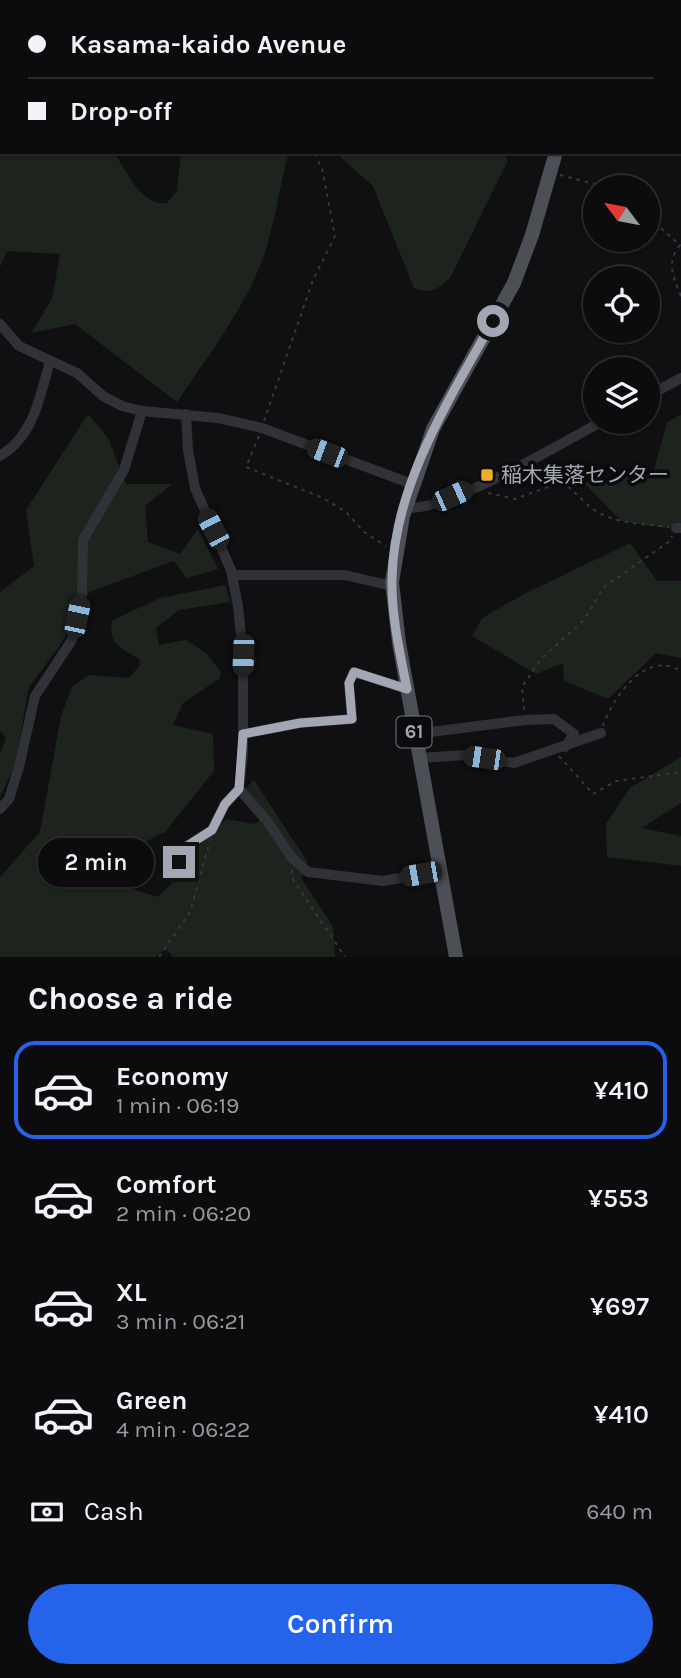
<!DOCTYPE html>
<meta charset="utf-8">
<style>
:root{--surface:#0c0c0e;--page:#151517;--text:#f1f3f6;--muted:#9a9b9e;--line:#2c2c2e;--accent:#2563eb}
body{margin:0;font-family:Karla,"Noto Sans JP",sans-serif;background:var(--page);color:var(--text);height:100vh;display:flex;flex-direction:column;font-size:26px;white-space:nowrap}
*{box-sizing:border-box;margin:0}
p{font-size:23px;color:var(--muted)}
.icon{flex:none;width:38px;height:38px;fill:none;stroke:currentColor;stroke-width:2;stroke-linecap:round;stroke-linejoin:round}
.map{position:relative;height:957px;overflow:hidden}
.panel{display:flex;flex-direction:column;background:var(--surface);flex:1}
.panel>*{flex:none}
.guide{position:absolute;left:0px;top:0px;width:682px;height:154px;box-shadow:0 2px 5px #0004,0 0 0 2px var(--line);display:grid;align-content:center;height:154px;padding:0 28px;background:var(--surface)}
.needle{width:46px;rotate:302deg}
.controls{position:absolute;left:583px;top:175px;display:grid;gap:14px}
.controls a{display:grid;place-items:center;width:77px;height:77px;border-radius:50%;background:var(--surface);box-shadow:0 2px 5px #0004,0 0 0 2px var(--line);font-size:35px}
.end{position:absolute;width:32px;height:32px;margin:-16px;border:9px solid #a2a7b3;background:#111;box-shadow:0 0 0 4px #111}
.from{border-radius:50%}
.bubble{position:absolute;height:49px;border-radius:24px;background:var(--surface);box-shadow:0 2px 5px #0004,0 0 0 2px var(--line);font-size:23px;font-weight:600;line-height:49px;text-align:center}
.car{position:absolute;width:21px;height:42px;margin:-21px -10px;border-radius:9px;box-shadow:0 0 5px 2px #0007;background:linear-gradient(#222 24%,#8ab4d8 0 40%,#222 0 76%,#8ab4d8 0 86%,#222 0)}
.guide b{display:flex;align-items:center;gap:24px;height:66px;font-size:26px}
.guide b+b{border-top:2px solid var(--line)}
.guide i{width:18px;height:18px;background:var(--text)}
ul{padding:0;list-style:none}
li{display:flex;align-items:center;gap:21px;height:98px;margin:0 14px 10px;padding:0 14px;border:4px solid transparent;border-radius:21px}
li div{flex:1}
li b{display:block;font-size:26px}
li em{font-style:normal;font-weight:600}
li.selected{border-color:var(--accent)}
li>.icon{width:63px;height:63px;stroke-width:1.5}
h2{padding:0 28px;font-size:32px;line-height:84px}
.pay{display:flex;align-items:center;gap:18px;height:77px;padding:0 28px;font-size:26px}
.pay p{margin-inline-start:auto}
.action{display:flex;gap:14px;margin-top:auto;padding:14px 28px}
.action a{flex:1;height:80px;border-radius:42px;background:var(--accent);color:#fff;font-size:28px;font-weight:600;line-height:80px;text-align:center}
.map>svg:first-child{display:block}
.green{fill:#1d241e}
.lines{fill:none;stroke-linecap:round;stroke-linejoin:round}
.path{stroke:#37393e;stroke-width:2;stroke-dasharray:3.5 5;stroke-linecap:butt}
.street{stroke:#313237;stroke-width:10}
.primary{stroke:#4d4f56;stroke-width:14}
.route{stroke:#a2a7b3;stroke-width:9}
.poi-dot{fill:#f0ad2a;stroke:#0b0b0d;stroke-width:2.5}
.labels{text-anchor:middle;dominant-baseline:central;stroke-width:7;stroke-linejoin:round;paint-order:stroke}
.shield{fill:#0b0b0d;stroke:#757881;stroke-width:2}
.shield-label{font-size:19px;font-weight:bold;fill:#a2a7b3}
.poi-label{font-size:21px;fill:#a2a7b3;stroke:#0b0b0d;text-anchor:start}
</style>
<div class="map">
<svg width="681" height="957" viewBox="0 0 681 957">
<rect width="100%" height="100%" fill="#101012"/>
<!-- green -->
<g class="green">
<path d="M108,0h447l-446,2z"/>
<path d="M0,21l2,131h112c13,19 27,55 53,51l10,-12 4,-39h108c-10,35 -14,72 -26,106 -19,52 -56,99 -86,144l-102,-78 -44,9 21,-34 8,-45 -53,-3 -7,16z"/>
<path d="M335,152h167l6,8 -58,118c-12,11 -20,17 -36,10l-41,-102z"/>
<path d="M88,414l20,24 18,46h46l-27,22 3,36 32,12 18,-25 20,40 -31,9 -13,-17 -85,31 -28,52 -32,43 -14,78 -15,32v-43l6,-16 -6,-7v-139l34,-26 -8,-56z"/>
<path d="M681,415v110l-13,3 -47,-7 -37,-38 70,-13 13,-48z"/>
<path d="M630,543l27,38h24v77l-25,-5 -48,46 -44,-18 -1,-18 -27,11 -64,-38 10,-18 44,-25z"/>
<path d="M226,585l4,17 -51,8 -23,18 3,17 27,-5 20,13 15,19 -1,6 -37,25 -10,22 40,9 1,37 -49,61 -22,11 -13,12 -7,31 35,11 23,-23 12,-22 33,-33 28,5 6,-3 -16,-31 10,-10 54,83 -6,16 31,48 2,30h-162l-7,-8 -11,8h-155v-80l40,-45 21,-116 11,-29 17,-12 40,3 11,-13 -1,-6c-17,-11 -33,-16 -26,-39l47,-22z"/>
<path d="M681,757v46l-39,25 39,8v30l-74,-9 -1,-33 24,-36z"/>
</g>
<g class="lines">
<!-- path -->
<g class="path">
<path d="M320,2v-2"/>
<path d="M560,175l46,12"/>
<path d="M648,217l32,28c-14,17 -7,32 1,51"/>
<path d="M264,421l49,-141 22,-44 -13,-68 -9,-16"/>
<path d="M259,436l-13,31 77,31 23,14 18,20 22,14"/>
<path d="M488,493l27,6 46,-17c14,8 22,21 35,29 20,13 50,13 73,16"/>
<path d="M524,710l-2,-23 19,-28 43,-39 20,-33 66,-46 2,-5"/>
<path d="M603,726c10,-28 42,-77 78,-55"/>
<path d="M559,756l34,38 23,-13 65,-9"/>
<path d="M292,870v8l53,79"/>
<path d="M159,957l31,-45 20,-71"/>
</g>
<!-- street -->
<g class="street">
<path d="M0,324l19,22 58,27 26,23 19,10 20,5 76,7 44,10 150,56"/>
<path d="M648,396l33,-18"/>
<path d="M186,414l2,36 7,38 36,82 7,36 5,49v99l-4,35 28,32 25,37 16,14 75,9 57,-10"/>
<path d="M0,456c34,-20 40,-60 50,-95"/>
<path d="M405,507c35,9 160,-66 196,-85"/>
<path d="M676,528h5"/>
<path d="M232,575h113l47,11"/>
<path d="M243,734l57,-11 52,-4 -3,-36 5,-11 53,17"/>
<path d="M415,734l110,-14 29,-1 20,15 -9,13"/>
<path d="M419,758l47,-3 48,8 87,-30"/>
<path d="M0,809l9,-10 10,-32 16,-71 37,-56 10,-47 1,-53 41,-70 18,-59"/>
<path d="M179,862l8,-16 25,-16 13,-26 14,-15"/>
</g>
<!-- primary -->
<g class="primary">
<path d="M599,2v-2"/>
<path d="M456,957l-57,-314 -7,-61 11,-66 30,-87 81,-146 18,-48 24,-83"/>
</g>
</g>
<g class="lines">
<!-- route -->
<path class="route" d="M179,862l8,-16 25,-16 13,-26 14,-15 4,-55 57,-11 52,-4 -3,-36 5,-11 53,17c-7,-36 -16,-74 -15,-111 2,-93 57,-178 101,-257"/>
</g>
<!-- markers -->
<rect class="poi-dot" x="480" y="468" width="14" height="14" rx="3.5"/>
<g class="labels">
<!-- shield labels -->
<rect class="shield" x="396.5" y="716.5" width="35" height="31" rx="5"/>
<g class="shield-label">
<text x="414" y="732">61</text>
</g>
<!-- poi labels -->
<g class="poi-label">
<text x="501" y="475">稲木集落センター</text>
</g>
</g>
</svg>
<div class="controls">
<a><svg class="needle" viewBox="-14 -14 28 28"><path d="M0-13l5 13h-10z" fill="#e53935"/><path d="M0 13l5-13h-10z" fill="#9a9b9e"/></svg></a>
<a><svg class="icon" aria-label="locate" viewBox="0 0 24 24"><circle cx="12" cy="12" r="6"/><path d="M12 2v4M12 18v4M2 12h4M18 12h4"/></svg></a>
<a><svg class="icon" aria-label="layers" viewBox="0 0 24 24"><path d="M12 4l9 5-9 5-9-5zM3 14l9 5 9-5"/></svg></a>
</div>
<i class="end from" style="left:493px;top:321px"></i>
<i class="end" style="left:179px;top:862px"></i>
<div class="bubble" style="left:38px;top:838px;width:116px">2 min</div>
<i class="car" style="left:327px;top:453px;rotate:291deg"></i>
<i class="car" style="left:452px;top:496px;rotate:66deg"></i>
<i class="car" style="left:213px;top:529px;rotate:332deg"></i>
<i class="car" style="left:77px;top:617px;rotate:12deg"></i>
<i class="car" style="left:243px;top:655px;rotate:182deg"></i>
<i class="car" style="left:484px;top:758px;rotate:278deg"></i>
<i class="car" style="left:421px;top:874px;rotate:260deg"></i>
<div class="guide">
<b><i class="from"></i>Kasama-kaido Avenue</b>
<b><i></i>Drop-off</b>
</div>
</div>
<section class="panel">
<h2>Choose a ride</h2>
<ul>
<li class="selected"><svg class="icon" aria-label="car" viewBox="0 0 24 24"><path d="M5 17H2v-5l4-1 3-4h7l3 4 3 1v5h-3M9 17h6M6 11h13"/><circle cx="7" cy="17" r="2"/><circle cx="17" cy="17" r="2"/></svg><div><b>Economy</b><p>1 min · 06:19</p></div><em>¥410</em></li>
<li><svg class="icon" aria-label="car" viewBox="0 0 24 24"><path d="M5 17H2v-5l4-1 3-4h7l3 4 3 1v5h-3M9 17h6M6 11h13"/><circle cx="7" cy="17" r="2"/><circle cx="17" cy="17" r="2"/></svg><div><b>Comfort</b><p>2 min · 06:20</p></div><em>¥553</em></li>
<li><svg class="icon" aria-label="car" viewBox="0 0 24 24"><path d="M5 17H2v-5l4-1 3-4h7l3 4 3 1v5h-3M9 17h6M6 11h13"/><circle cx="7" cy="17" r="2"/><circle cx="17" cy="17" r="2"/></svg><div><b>XL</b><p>3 min · 06:21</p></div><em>¥697</em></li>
<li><svg class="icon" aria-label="car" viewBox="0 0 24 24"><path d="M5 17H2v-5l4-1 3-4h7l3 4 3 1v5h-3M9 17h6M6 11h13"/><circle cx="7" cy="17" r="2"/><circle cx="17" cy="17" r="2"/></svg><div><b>Green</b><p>4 min · 06:22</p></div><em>¥410</em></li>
</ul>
<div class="pay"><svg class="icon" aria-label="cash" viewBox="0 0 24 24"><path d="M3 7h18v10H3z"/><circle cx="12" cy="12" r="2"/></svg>Cash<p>640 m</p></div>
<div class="action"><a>Confirm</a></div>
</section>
